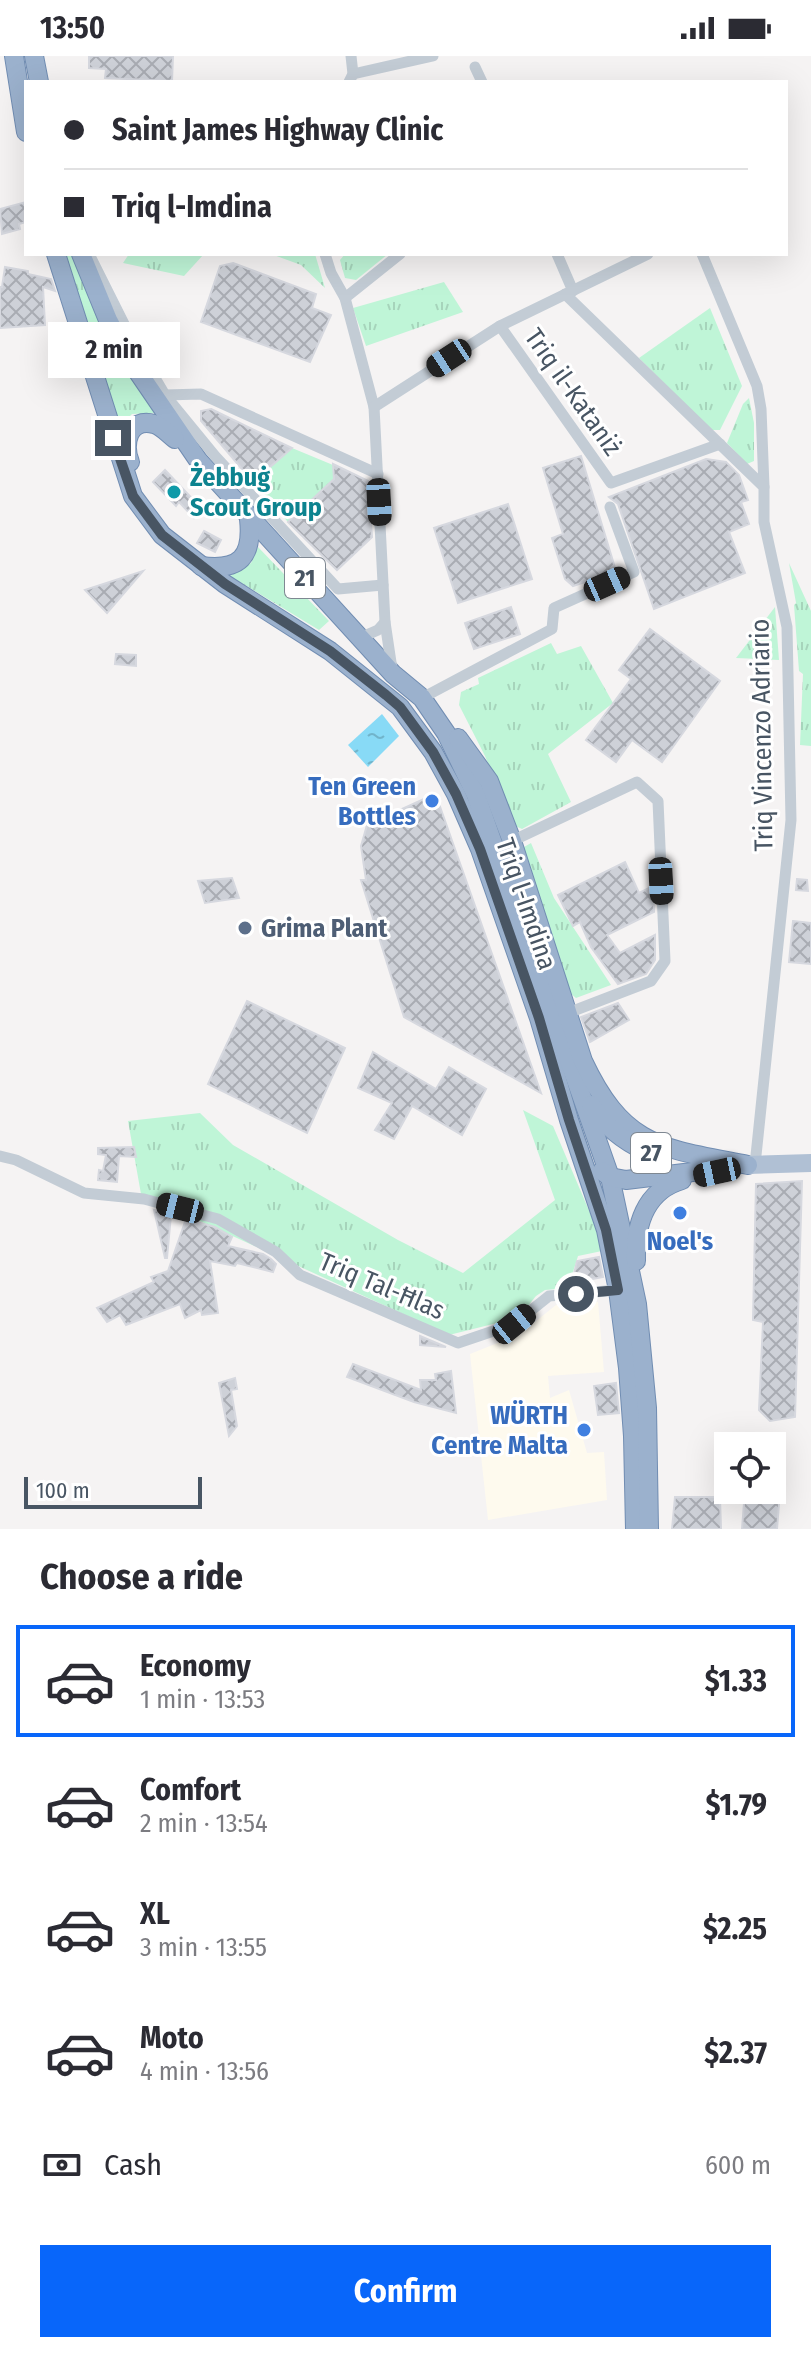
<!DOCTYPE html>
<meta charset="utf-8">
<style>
:root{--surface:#fff;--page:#f2f2f3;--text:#2b2b33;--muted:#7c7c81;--line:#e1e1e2;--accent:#0866fa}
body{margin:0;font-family:"Fira Sans Condensed",sans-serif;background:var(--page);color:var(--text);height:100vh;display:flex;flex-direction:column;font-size:30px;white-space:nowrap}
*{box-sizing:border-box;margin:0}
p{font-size:26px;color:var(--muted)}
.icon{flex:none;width:44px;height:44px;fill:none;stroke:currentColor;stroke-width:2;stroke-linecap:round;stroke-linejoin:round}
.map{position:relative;height:1473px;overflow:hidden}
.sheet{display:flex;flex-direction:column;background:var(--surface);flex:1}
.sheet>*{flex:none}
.banner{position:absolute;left:24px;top:24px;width:764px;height:176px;border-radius:0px;box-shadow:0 8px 32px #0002;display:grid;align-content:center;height:176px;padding:0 40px;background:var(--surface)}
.fabs{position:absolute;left:714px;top:1376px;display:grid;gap:16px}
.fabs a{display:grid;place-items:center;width:72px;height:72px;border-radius:0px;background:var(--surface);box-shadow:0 8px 32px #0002;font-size:40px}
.scale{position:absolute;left:24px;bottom:20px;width:178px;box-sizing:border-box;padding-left:8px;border:4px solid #485563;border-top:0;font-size:22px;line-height:28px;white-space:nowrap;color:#485563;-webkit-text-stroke:6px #fff;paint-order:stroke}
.end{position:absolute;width:36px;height:36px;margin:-18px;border:10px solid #485563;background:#fff;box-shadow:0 0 0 4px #fff}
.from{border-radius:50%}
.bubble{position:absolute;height:56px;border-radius:0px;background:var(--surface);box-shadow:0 8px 32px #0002;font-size:26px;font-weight:700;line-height:56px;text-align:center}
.car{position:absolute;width:24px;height:48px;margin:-24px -12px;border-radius:10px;box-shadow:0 0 6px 2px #0007;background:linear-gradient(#222 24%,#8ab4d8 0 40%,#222 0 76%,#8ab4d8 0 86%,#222 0)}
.banner b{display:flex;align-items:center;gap:28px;height:76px;font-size:30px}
.banner b+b{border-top:2px solid var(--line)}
.banner i{width:20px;height:20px;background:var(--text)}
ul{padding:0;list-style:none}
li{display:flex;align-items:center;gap:24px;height:112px;margin:0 16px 12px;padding:0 24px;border:4px solid transparent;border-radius:0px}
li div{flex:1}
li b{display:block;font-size:30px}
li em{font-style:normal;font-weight:700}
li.selected{border-color:var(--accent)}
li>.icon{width:72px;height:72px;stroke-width:1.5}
h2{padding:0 40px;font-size:36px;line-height:96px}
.pay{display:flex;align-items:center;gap:20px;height:88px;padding:0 40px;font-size:30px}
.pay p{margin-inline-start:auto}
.cta{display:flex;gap:16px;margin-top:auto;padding:16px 40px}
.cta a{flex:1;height:92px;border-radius:0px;background:var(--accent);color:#fff;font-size:32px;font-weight:700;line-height:92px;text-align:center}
.status{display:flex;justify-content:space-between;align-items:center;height:56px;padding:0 40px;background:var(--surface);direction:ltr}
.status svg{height:22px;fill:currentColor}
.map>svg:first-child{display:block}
.commercial{fill:#fefaee}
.grass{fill:url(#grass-tufts)}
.water{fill:url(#water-ripples)}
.building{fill:url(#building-cross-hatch);stroke:#d6d8df;stroke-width:2}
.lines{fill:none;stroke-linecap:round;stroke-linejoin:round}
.trunk-casing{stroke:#718db2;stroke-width:20}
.minor{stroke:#c3ccd5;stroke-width:11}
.primary{stroke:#b0c0d4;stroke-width:18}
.trunk{stroke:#9bb1cd;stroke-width:18}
.route{stroke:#485563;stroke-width:10}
.culture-dot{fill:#0f9aa8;stroke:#fff;stroke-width:3}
.shop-dot{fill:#3f7fe0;stroke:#fff;stroke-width:3}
.service-dot{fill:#5c6f8a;stroke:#fff;stroke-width:3}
.labels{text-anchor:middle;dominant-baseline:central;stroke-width:6;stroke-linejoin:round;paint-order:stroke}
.shield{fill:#fff;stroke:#7f8892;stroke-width:2}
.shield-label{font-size:24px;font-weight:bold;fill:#485563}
.street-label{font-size:26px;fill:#485563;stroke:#fff}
.culture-label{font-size:26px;font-weight:bold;fill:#0d838f;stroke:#fff;text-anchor:start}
.shop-label{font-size:26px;font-weight:bold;fill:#366cbe;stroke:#fff;text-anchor:end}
.service-label{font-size:26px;font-weight:bold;fill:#4e5e75;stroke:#fff;text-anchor:start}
</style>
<div class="status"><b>13:50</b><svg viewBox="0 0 49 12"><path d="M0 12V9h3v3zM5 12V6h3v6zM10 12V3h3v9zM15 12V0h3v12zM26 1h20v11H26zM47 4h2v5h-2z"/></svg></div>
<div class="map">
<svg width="811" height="1473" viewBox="0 0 811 1473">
<defs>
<pattern id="grass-tufts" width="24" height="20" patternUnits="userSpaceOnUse" patternTransform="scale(2)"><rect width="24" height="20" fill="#bff5d7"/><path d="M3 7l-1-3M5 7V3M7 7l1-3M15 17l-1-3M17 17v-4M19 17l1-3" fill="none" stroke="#a6d4bb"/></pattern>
<pattern id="water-ripples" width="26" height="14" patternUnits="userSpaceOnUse" patternTransform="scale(2)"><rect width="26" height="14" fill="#88daf6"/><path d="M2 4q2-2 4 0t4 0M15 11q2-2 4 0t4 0" fill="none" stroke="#71b4cb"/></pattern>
<pattern id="building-cross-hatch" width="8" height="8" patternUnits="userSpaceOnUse" patternTransform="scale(2)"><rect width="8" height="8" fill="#ced1d8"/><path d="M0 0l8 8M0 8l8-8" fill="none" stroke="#a9acb3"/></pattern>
</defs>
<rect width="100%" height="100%" fill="#f5f3f3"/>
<!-- commercial -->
<path class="commercial" d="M598,1246l6,70 -56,4 2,22 19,-8 18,63 17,-1 3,48 -119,20 -18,-166 50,-20 36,-29z"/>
<!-- grass -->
<g class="grass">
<path d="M65,198h7l29,67 54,92 -23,1 -12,12z"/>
<path d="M129,198h75l-20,22 -61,-13z"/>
<path d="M271,198h44l10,34 -24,-23z"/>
<path d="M345,198h43l-32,26 -11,-2 -5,-18z"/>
<path d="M444,226l19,30 -97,34 -13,-38z"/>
<path d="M710,252l32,78 -22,44h-9l-72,-72z"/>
<path d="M749,342l5,25v38l-7,3 -20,-21 16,-39z"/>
<path d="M292,392l41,17 1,15 -46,42 -36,-39z"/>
<path d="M258,491l71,74 -10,9 -89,-54 21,-13z"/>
<path d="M789,507l22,48v135l-11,-1 3,-71 -4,-3 -5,-66 2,-2z"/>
<path d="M775,551l4,53 -43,-2z"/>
<path d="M551,587l6,11 24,-8 32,57 -65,51 23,48 -49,27 -9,-4 -28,-69 -26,-51 2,-13 18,-8 -1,-6z"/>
<path d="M531,787l23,55 57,87 -35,13 -6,-5 -49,-139 3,-7z"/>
<path d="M523,1054l30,16 43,101 6,24 -24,5 -10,32 -23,2 -9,6 -9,11 -26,15 -52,13 -308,-141 -13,-73 72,-8 33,32 165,95 65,33 92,-73z"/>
</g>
<!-- water -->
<path class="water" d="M382,658l17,22 -31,31 -20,-22z"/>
<!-- building -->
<g class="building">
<path d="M89,0h84l-1,25 -67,-3 1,-9 -17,-1z"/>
<path d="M26,146v20l-7,2 1,5 -18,5 -2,-25z"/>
<path d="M233,207l83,31 -4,14 19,7 -21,47 -109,-40 19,-56z"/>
<path d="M5,211l23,4v3l23,5 4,12 -12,-4 2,38 -45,3v-41h2z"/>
<path d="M211,353l66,32 15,7 -39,34 -52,-61v-10z"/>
<path d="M581,400l35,115 -43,15 -8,-7 -13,-41 11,-4 -20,-66z"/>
<path d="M706,403l20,3 13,13 9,25 -7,2 8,22 -20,8 16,41 -91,36 -36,-105 -9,-7z"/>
<path d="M333,408l35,17 4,56 -35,33 -49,-48 46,-43z"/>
<path d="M165,414l38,40 -9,8 -15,-16 -3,4 -23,-24z"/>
<path d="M508,448l24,75 -74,24 -24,-75z"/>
<path d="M204,475l17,9 -6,12 -18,-9z"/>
<path d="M143,515l-36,42 -22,-23z"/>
<path d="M511,551l9,27 -46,15 -9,-26z"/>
<path d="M650,573l70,52 -58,81 -30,-22 -16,22 -30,-22 45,-61 -12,-9z"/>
<path d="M116,598l20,1v11l-21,-2z"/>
<path d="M428,741l10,4 103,292 -137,-76 -43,-137h5l-5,-34 6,-21z"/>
<path d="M625,806l14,31 14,-7 1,26 -47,23 13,18 35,-18v25l-9,14 -28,10 -27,-37 -11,-25 -7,4 -15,-31z"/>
<path d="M232,822l7,20 -34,5 -7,-22z"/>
<path d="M797,823l10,1 1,11 -12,-1z"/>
<path d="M793,865l18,2v41l-22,-2z"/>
<path d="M247,945l98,47 -38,85 -99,-49z"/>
<path d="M618,947l11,17 -39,22 -9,-25z"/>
<path d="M373,996l63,37 13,-22 37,22 -24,46 -50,-29 -18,33 -19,-9 17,-27 -34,-15z"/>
<path d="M134,1091l2,10 -17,-1 -2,26 -19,-2 1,-10 4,1 3,-16 -8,-1v-6z"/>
<path d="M802,1125l-7,236 -25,4 -11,-11 4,-88 -10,-2 3,-136z"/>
<path d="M154,1154l17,5 -4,43h-2z"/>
<path d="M186,1163l29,8 17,10 -4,9 35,8 8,5 5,5 -3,8 -36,-9 -2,3 -25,-5 8,52 -16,2 -1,-5 -16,8 -5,-14 -54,21 -6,-10 -13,7 -10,-14 57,-26 -3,-5 17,-6z"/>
<path d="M599,1201l4,20 -31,6 5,-22z"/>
<path d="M420,1280l26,11 -26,-2z"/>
<path d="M353,1308l68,26 -1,-10h16l-1,-6 16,-3 5,42 -42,-11 -67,-25z"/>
<path d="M235,1322l2,11 -6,1 6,36 -8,10 -10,-53z"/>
<path d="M616,1327l3,30 -21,2 -4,-29z"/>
<path d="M772,1399h11l-6,74h-35l3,-39h27z"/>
<path d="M675,1441h45l1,32h-49z"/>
</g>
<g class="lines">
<!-- trunk casing -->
<g class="trunk-casing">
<g id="trunk">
<path d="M14,0l12,76"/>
<path d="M34,0l5,26"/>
<path d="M56,198l77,242 29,39 63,49 105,67 70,56 33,45 23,42 24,55 59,169 30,102 37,110 12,60 10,78 5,68 2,93"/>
<path d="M81,198l27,66 19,36 71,104 195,214 29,24 24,35 30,62 134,382 27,127 10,104 2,121"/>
<path d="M130,406c-8,-18 -1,-45 24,-38 8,2 14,10 21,15"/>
<path d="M201,510c39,5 52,-9 48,-47"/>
<path d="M458,682l31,43 23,60 71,220c41,87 78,87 165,104"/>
<path d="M591,1049c14,22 32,36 56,47"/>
<path d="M602,1115l8,6 16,3 108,-13"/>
<path d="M636,1205c-1,-35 8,-70 46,-81"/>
</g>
</g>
<!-- minor -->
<g class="minor">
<path d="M475,11l7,15"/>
<path d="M353,18l80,-18"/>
<path d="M349,26l4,-8 -2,-18"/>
<path d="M89,198l39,78 37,63 50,61 123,133 45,-4"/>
<path d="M325,198l6,19 14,25 29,109 11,215 7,47"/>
<path d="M557,198l16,37"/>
<path d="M702,198l55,132 4,23 3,78"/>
<path d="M565,238l199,193v35l23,105 4,193 -36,345"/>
<path d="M345,242l55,-44"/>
<path d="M500,270l111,157 109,-39"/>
<path d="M165,339l36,-1 177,80"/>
<path d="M374,351l126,-81 148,-72"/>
<path d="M362,581l16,-7 7,-8"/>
<path d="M422,642l130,-69 2,-21 80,-36 -24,-65"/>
<path d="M512,785l125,-59 21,19 7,160 -14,20 -83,32"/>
<path d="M0,1100l16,4 68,33 60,6 74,20 58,33 24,23 158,68 56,-19 35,-28 69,-6"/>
</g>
<!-- primary -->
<path class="primary" d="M748,1109l63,-2"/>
<!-- trunk -->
<use href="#trunk" class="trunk"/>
</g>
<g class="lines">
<!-- route -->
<path class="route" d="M113,382l20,58 29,39 63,49 105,67 56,44 14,12 33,45 23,42 24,55 59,169 30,102 37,110 12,60 -42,4"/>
</g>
<!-- markers -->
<circle class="culture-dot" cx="174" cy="436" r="8"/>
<g class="shop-dot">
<circle cx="432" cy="745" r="8"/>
<circle cx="680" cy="1157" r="8"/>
<circle cx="584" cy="1374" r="8"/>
</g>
<circle class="service-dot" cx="245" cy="872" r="8"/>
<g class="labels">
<!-- shield labels -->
<g class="shield">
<rect x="285" y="502" width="40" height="40" rx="6"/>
<rect x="631" y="1077" width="40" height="40" rx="6"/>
</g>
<g class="shield-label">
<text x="305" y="522">21</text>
<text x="651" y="1097">27</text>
</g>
<!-- street labels -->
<g class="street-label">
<text transform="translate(573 336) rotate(55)">Triq il-Kataniż</text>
<text transform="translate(762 679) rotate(-91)">Triq Vincenzo Adriario</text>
<text transform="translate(526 848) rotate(71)">Triq l-Imdina</text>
<text transform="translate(382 1230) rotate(23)">Triq Tal-Ħlas</text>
</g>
<!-- culture labels -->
<g class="culture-label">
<text x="190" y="421">Żebbuġ<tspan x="190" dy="30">Scout Group</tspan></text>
</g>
<!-- shop labels -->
<g class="shop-label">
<text x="416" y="730">Ten Green<tspan x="416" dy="30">Bottles</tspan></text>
<text x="680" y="1185" text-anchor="middle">Noel's</text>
<text x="568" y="1359">WÜRTH<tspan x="568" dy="30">Centre Malta</tspan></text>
</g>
<!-- service labels -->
<g class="service-label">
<text x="261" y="872">Grima Plant</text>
</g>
</g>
</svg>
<div class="fabs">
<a><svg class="icon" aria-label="locate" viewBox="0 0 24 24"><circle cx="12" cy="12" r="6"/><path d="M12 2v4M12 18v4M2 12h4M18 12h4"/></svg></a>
</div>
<div class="scale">100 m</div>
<i class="end from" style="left:576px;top:1238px"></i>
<i class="end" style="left:113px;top:382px"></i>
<div class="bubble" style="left:48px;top:266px;width:132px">2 min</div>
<i class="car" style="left:449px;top:302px;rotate:237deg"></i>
<i class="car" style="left:379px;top:446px;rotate:177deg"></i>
<i class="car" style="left:607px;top:528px;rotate:66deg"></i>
<i class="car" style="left:661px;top:825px;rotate:177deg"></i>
<i class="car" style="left:717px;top:1116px;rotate:258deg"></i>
<i class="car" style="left:180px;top:1152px;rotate:284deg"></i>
<i class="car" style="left:514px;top:1268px;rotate:51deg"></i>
<div class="banner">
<b><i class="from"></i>Saint James Highway Clinic</b>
<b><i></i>Triq l-Imdina</b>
</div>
</div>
<section class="sheet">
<h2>Choose a ride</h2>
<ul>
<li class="selected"><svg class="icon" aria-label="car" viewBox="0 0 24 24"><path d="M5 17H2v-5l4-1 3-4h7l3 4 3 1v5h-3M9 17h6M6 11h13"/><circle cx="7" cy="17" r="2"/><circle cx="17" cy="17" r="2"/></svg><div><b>Economy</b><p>1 min · 13:53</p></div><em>$1.33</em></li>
<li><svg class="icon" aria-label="car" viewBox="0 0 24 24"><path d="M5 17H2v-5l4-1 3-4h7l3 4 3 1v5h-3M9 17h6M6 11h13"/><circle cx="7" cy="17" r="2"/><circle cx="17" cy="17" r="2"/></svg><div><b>Comfort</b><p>2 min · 13:54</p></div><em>$1.79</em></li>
<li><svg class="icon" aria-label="car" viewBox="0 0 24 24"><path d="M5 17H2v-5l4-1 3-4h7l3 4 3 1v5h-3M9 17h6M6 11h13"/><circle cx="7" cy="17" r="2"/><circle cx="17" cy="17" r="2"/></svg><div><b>XL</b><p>3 min · 13:55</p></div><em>$2.25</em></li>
<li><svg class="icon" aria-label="car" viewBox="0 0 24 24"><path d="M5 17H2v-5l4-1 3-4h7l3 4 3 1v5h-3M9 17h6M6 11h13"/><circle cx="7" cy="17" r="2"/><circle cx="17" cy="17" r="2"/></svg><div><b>Moto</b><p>4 min · 13:56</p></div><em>$2.37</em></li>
</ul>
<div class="pay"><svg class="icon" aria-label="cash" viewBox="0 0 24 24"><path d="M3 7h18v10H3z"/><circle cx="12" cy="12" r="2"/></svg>Cash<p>600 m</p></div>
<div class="cta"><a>Confirm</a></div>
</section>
